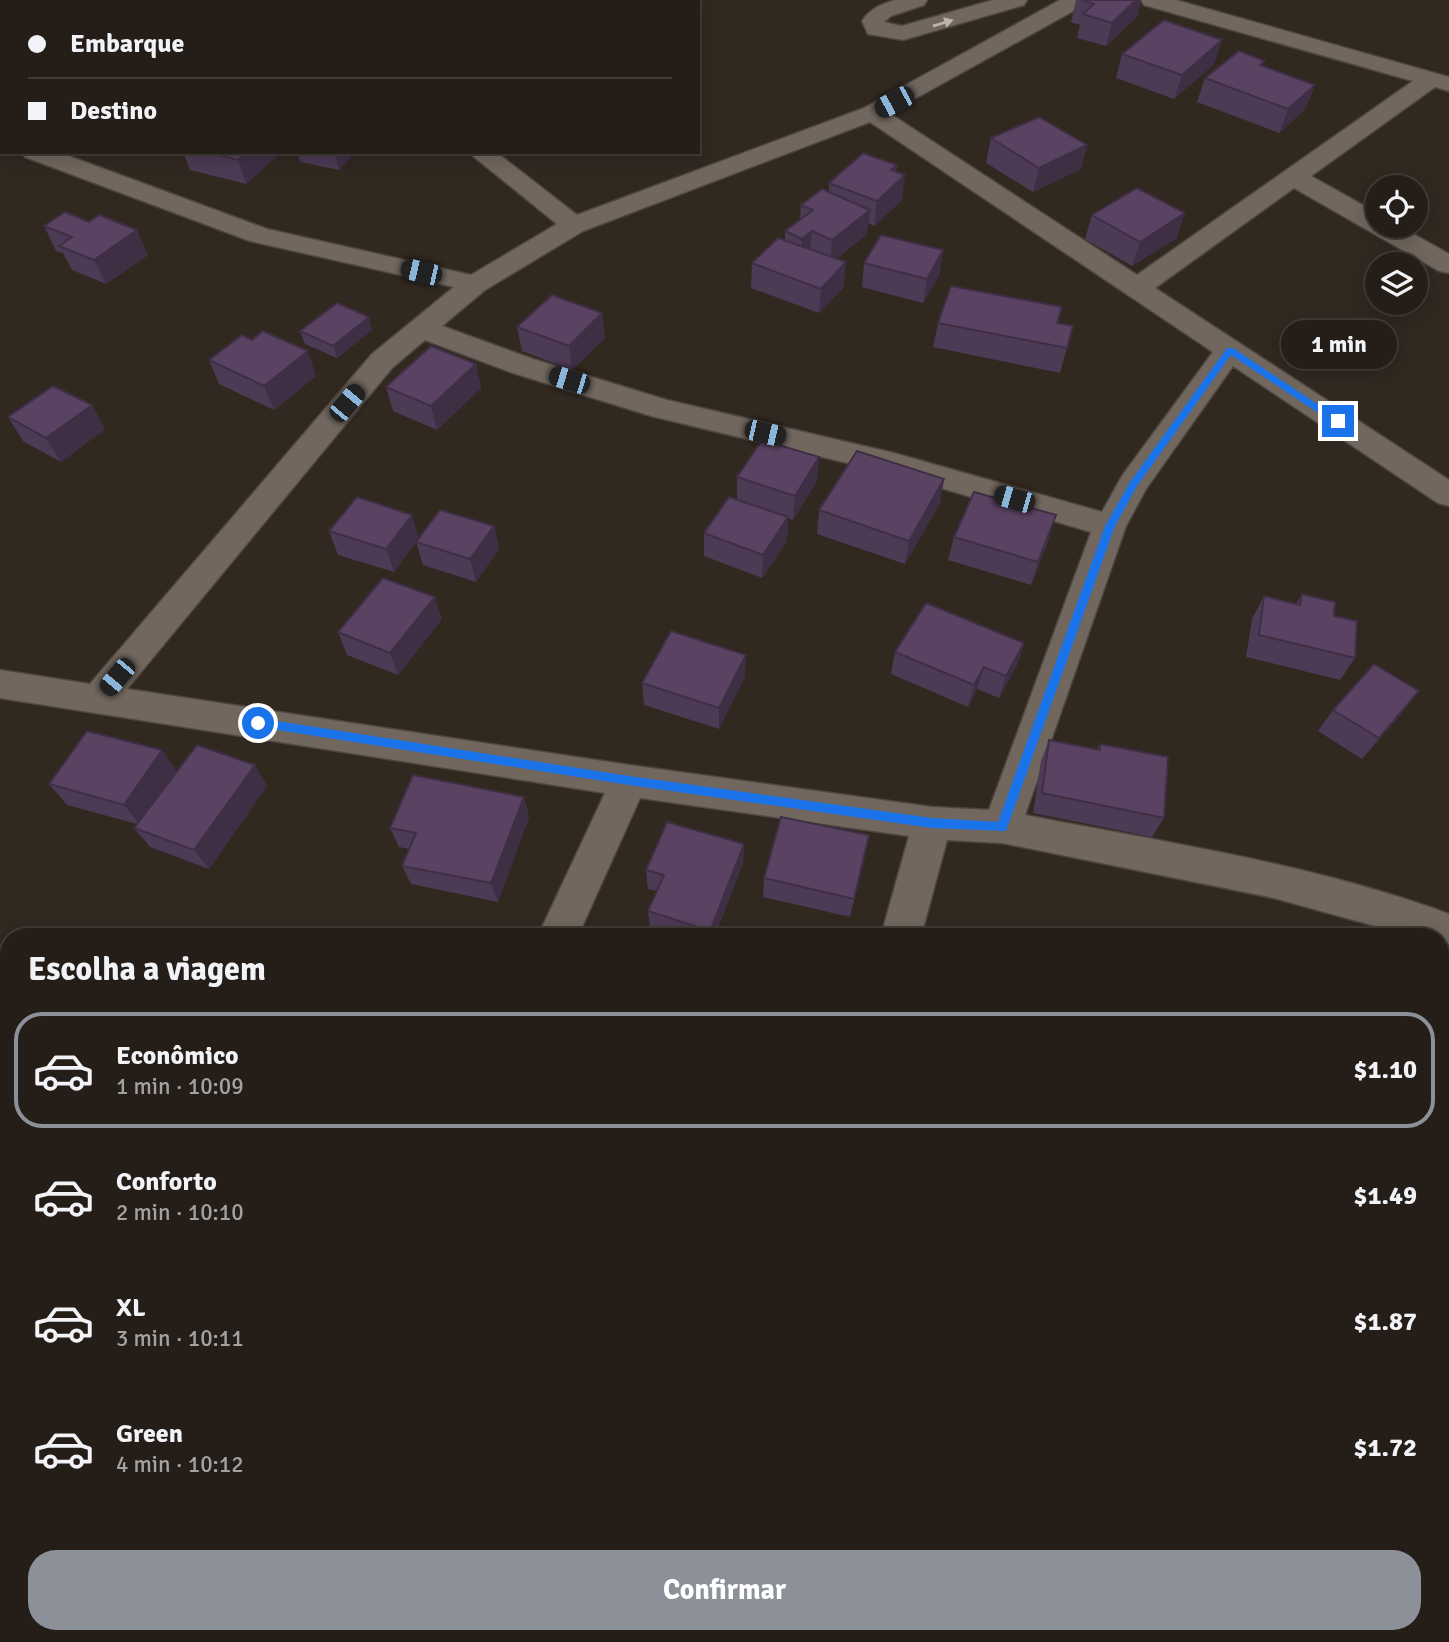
<!DOCTYPE html>
<html lang="pt">
<meta charset="utf-8">
<style>
:root{--surface:#251e18;--page:#2d2721;--text:#f1f3f6;--muted:#a3a2a2;--line:#423c37;--accent:#8c9099}
body{margin:0;font-family:Signika,sans-serif;background:var(--page);color:var(--text);height:100vh;display:flex;flex-direction:column;font-size:26px;white-space:nowrap}
*{box-sizing:border-box;margin:0}
p{font-size:23px;color:var(--muted)}
.icon{flex:none;width:38px;height:38px;fill:none;stroke:currentColor;stroke-width:2;stroke-linecap:round;stroke-linejoin:round}
.map{position:relative;flex:1;overflow:hidden}
.panel{position:absolute;left:0px;top:928px;width:1449px;height:716px;display:flex;flex-direction:column;background:var(--surface);border-radius:28px 28px 0 0;box-shadow:0 4px 18px #0003,0 0 0 2px var(--line)}
.panel>*{flex:none}
.top-card{position:absolute;left:0px;top:0px;width:700px;height:154px;box-shadow:0 4px 18px #0003,0 0 0 2px var(--line);display:grid;align-content:center;height:154px;padding:0 28px;background:var(--surface)}
.fabs{position:absolute;left:1365px;top:175px;display:grid;gap:14px}
.fabs a{display:grid;place-items:center;width:63px;height:63px;border-radius:50%;background:var(--surface);box-shadow:0 4px 18px #0003,0 0 0 2px var(--line);font-size:35px}
.end{position:absolute;width:32px;height:32px;margin:-16px;border:9px solid #1a73e8;background:#fff;box-shadow:0 0 0 4px #fff}
.from{border-radius:50%}
.bubble{position:absolute;height:49px;border-radius:24px;background:var(--surface);box-shadow:0 4px 18px #0003,0 0 0 2px var(--line);font-size:23px;font-weight:700;line-height:49px;text-align:center}
.car{position:absolute;width:21px;height:42px;margin:-21px -10px;border-radius:9px;box-shadow:0 0 5px 2px #0007;background:linear-gradient(#222 24%,#8ab4d8 0 40%,#222 0 76%,#8ab4d8 0 86%,#222 0)}
.top-card b{display:flex;align-items:center;gap:24px;height:66px;font-size:26px}
.top-card b+b{border-top:2px solid var(--line)}
.top-card i{width:18px;height:18px;background:var(--text)}
ul{padding:0;list-style:none}
li{display:flex;align-items:center;gap:21px;height:116px;margin:0 14px 10px;padding:0 14px;border:4px solid transparent;border-radius:28px}
li div{flex:1}
li b{display:block;font-size:26px}
li em{font-style:normal;font-weight:700}
li.selected{border-color:var(--accent)}
li>.icon{width:63px;height:63px;stroke-width:1.5}
h2{padding:0 28px;font-size:32px;line-height:84px}
.cta{display:flex;gap:14px;margin-top:auto;padding:14px 28px}
.cta a{flex:1;height:80px;border-radius:28px;background:var(--accent);color:#fff;font-size:28px;font-weight:700;line-height:80px;text-align:center}
.map>svg:first-child{display:block}
.lines{fill:none;stroke-linecap:round;stroke-linejoin:round}
.minor-casing{stroke:#4e4640;stroke-width:3}
.minor{fill:#71675e;fill-rule:evenodd}
.wall{fill:#4d3a54}
.shaded-wall{fill:#3f2f45}
.building{fill:#5a4362;stroke:#3f2f45;stroke-width:2}
.oneway{fill:#bcb4ae}
.route{fill:#1a73e8}
</style>
<div class="map">
<svg width="1449" height="1642" viewBox="0 0 1449 1642">
<rect width="100%" height="100%" fill="#312820"/>
<g class="lines">
<!-- minor casing -->
<g class="minor-casing">
<g id="minor">
<path d="M59,0h24l-26,2z"/>
<path d="M232,0h24l2,2h-25z"/>
<path d="M895,0h32l-3,5 -33,11 -7,6 18,4 91,-26h34l-3,5 -121,35 -35,-6 -6,-13c9,-13 18,-16 33,-21z"/>
<path d="M1060,0h27l-3,5 -195,108 248,162 276,-194 -269,-76 -3,-5h35l273,77v14l-14,-4 -124,89 66,37v13h22l50,28v19l-10,-2 -145,-83 -139,100 294,192v26l-11,-3 -205,-137 -87,123 -20,37 -101,289c143,28 288,49 424,99v36l-9,-3v-11h-29l-137,-38 -272,-55 -55,-3 -26,96h-40l28,-100 -269,-38 -62,138h-40l67,-143 -605,-95v-28l90,14 282,-330 82,-67 -204,-46 -225,-84 -3,-5h36l209,77 204,46 86,-51 -89,-72h28l81,63 287,-107zM870,122l343,230 -91,124 -20,36 -208,-59 -227,-53 -134,-41 -91,-33 43,-36 98,-59zM425,340l88,33 138,43 242,58 198,58 -102,278 -57,-3 -303,-42 -502,-76 265,-321z"/>
<path d="M2,30v14l-2,1v-14z"/>
<rect x="0" y="133" width="2" height="14"/>
<path d="M0,1267l9,4v51l-9,-4z"/>
<path d="M217,1634h55l-2,8h-56z"/>
<path d="M684,1634h55l-1,8h-56z"/>
</g>
</g>
<!-- minor -->
<use href="#minor" class="minor"/>
</g>
<!-- wall -->
<g class="wall">
<path d="M1076,0h65l-4,17 -31,29 -29,-8 3,-13 -9,-3z"/>
<path d="M1122,54l92,10 -40,35 -58,-21z"/>
<path d="M0,58l2,4v42h-2z"/>
<path d="M1263,66l52,19 -10,24 -26,24 -82,-31 8,-24z"/>
<path d="M991,138l96,7 -6,24 -48,23 -47,-29z"/>
<path d="M183,152h92l1,5 -30,27 -56,-14z"/>
<path d="M297,152h58l-16,18 -39,-8z"/>
<path d="M897,165l-1,7 6,28 -28,26 -6,-3 -1,11 -31,25 8,28 -25,26 -68,-25 1,-25 33,-23v-9l15,-11 1,-15 28,-13v-9z"/>
<path d="M1092,215l85,23 -45,28 -47,-27z"/>
<path d="M44,226l104,29 -42,29 -34,-14 -9,-17 -7,-2z"/>
<path d="M943,250l-4,25 -16,28 -61,-16 2,-24z"/>
<path d="M602,313l3,25 -33,32 -50,-19 -5,-24z"/>
<path d="M369,317l3,13 -35,28 -32,-14 -5,-13z"/>
<path d="M938,323l135,3 -13,47 -127,-26z"/>
<path d="M252,340l64,36 -42,34 -55,-26 -10,-24z"/>
<path d="M476,364l5,24 -44,42 -44,-19 -7,-24z"/>
<path d="M92,405l13,24 -44,33 -38,-21 -15,-24z"/>
<path d="M737,477l80,4 -24,39 -5,-2 -1,23 -25,37 -58,-22v-23l33,-33z"/>
<path d="M944,479l-4,24 -35,61 -88,-30 2,-24z"/>
<path d="M494,526l5,23 -23,33 -53,-17 -7,-23 -22,30 -56,-17 -9,-24 90,7z"/>
<path d="M954,537l95,2 -18,46 -83,-25z"/>
<path d="M1302,594l32,22 21,42 -15,22 -94,-23 6,-38 12,-23 32,8z"/>
<path d="M442,619l-44,56 -51,-20 -9,-23z"/>
<path d="M1024,643l-7,22 -18,33 -22,-9 -9,18 -77,-33 4,-22z"/>
<path d="M745,677l-26,52 -75,-24 -2,-22z"/>
<path d="M1333,710l69,3 -40,46 -44,-28z"/>
<path d="M1049,740l48,10 3,-6 64,74 -12,19 -119,-24 8,-52z"/>
<path d="M162,750l14,21 -10,15 89,-21 12,21 -58,83 -59,-22 -16,-19 3,-4 -70,-19 -18,-21z"/>
<path d="M524,797l5,20 -31,85 -87,-18 -9,-18 7,-17 -10,-2 -9,-19z"/>
<path d="M744,844l-1,19 -28,73h-42l-23,-7 -2,-18 9,-20 -9,-2 -2,-19z"/>
<path d="M865,855l-15,62 -87,-20 1,-19z"/>
<path d="M0,983l9,3v60l-9,-4z"/>
<path d="M1449,1525v19l-6,-5z"/>
<path d="M793,1634h99v8h-100z"/>
<path d="M1252,1634h163v8h-164z"/>
<path d="M1088,1635l34,7h-35z"/>
</g>
<!-- shaded-wall -->
<g class="shaded-wall">
<path d="M1136,0h5l-4,17 -31,29 6,-23z"/>
<path d="M1222,40l-8,24 -40,35 8,-24z"/>
<path d="M0,58l2,4v10l-2,1z"/>
<path d="M1315,85l-10,24 -26,24 9,-24z"/>
<path d="M1087,145l-6,24 -48,23 6,-24z"/>
<path d="M246,152h29l1,5 -30,27 -8,-24z"/>
<path d="M334,152h21l-16,18z"/>
<path d="M897,165l-3,20 11,-10 -3,25 -28,26 3,-25 14,-31z"/>
<path d="M870,210l-3,24 -37,30 2,-24z"/>
<path d="M1185,213l-8,25 -45,28 8,-24z"/>
<path d="M137,230l11,25 -42,29 -12,-24z"/>
<path d="M812,231l-2,25 -9,8 1,-25z"/>
<path d="M943,250l-4,25 -16,28 4,-24z"/>
<path d="M846,262l-2,25 -25,26 2,-24z"/>
<path d="M602,313l3,25 -33,32 -3,-24z"/>
<path d="M369,317l3,13 -35,28 -4,-12z"/>
<path d="M308,351l8,25 -42,34 -10,-24z"/>
<path d="M476,364l5,24 -44,42 -6,-24z"/>
<path d="M92,405l13,24 -44,33 -15,-24z"/>
<path d="M819,457l-2,24 -24,39 2,-24z"/>
<path d="M944,479l-4,24 -35,61 4,-23z"/>
<path d="M412,515l7,23 -25,34 -8,-23z"/>
<path d="M1056,515l-7,24 -18,46 7,-23z"/>
<path d="M788,517l-1,24 -25,37 1,-23z"/>
<path d="M494,526l5,23 -23,33 -6,-23z"/>
<path d="M435,597l7,22 -44,56 -8,-22z"/>
<path d="M1024,643l-7,22 -18,33 7,-22z"/>
<path d="M746,655l-1,22 -26,52v-21z"/>
<path d="M984,667l-7,22 -9,18 6,-22z"/>
<path d="M1419,691l-17,22 -40,46 17,-21z"/>
<path d="M162,750l14,21 -36,54 -16,-20z"/>
<path d="M255,765l12,21 -58,83 -15,-19z"/>
<path d="M524,797l5,20 -31,85 -7,-19z"/>
<path d="M744,844l-1,19 -28,73h-5v-5z"/>
<path d="M354,1634h19l13,8h-20z"/>
<path d="M573,1634h4l-2,8h-5z"/>
</g>
<!-- building -->
<g class="building">
<path d="M1082,0h54l-24,23 -29,-9 11,-10z"/>
<path d="M1164,20l58,20 -40,35 -60,-21z"/>
<path d="M1239,51l26,10 -5,4 55,20 -27,24 -83,-31z"/>
<path d="M2,71v12h-2v-11z"/>
<path d="M1039,117l48,28 -48,23 -48,-30z"/>
<path d="M207,152h39l-8,8z"/>
<path d="M863,153l34,12 -6,5 14,5 -28,26 -48,-18z"/>
<path d="M1137,188l48,25 -45,29 -48,-27z"/>
<path d="M822,189l48,21 -38,30 -20,-9 -10,8 -17,-8 28,-21 -12,-5z"/>
<path d="M65,212l24,10 10,-7 38,15 -43,30 -35,-14 13,-9 -28,-11z"/>
<path d="M881,235l62,15 -16,29 -63,-16z"/>
<path d="M778,238l68,24 -25,27 -69,-26z"/>
<path d="M951,286l111,21 -5,16 16,3 -6,22 -129,-25z"/>
<path d="M552,295l50,18 -33,33 -52,-19z"/>
<path d="M337,303l32,14 -36,29 -33,-15z"/>
<path d="M263,331l45,20 -44,35 -55,-26 33,-25 10,5z"/>
<path d="M431,346l45,18 -45,42 -45,-19z"/>
<path d="M53,386l39,19 -46,33 -38,-21z"/>
<path d="M762,440l57,17 -24,39 -58,-19z"/>
<path d="M857,451l87,28 -35,62 -90,-31z"/>
<path d="M974,492l82,23 -18,47 -84,-25z"/>
<path d="M357,497l55,18 -26,34 -57,-18z"/>
<path d="M729,497l59,20 -25,38 -59,-22z"/>
<path d="M440,510l54,16 -24,33 -54,-17z"/>
<path d="M383,578l52,19 -45,56 -52,-21z"/>
<path d="M1302,594l33,8 -1,14 23,5 -2,37 -96,-23 5,-39 36,9z"/>
<path d="M926,603l98,40 -18,33 -22,-9 -10,18 -79,-33z"/>
<path d="M671,631l75,24 -27,53 -77,-25z"/>
<path d="M1374,664l45,27 -40,47 -46,-28z"/>
<path d="M87,731l75,19 -38,55 -75,-21z"/>
<path d="M1049,740l51,10v-6l68,13 -4,61 -122,-25z"/>
<path d="M197,745l58,20 -61,85 -60,-22z"/>
<path d="M413,775l111,22 -33,86 -89,-17 14,-33 -26,-5z"/>
<path d="M781,817l88,18 -15,64 -90,-21z"/>
<path d="M667,822l77,22 -34,87 -62,-20 16,-36 -18,-5z"/>
<path d="M0,983l9,3v56l-9,-3z"/>
<path d="M8,1362h1v183l-9,-6v-58l9,-12 -9,-5v-91z"/>
<path d="M299,1634h55l12,8h-71z"/>
<path d="M446,1634h127l-3,8h-127z"/>
<path d="M796,1634h96v8h-97z"/>
<path d="M1283,1634h132v8h-133z"/>
<path d="M1102,1638l19,4h-19z"/>
</g>
<!-- one-way arrows -->
<defs><path id="oneway-solid" d="M-6-.8H1V-3.2L6.5 0L1 3.2V.8H-6Z" transform="scale(1.75)"/></defs>
<use class="oneway" href="#oneway-solid" transform="translate(943 23) rotate(-17)"/>
<!-- route -->
<path class="route" d="M1227,348h6l110,73 -8,3 -104,-69 -94,131 -22,40 -109,305 -74,-3 -303,-43 -371,-58 -5,-4 5,-5 371,58 303,42 66,4 107,-296 25,-44z"/>
</svg>
<div class="fabs">
<a><svg class="icon" aria-label="locate" viewBox="0 0 24 24"><circle cx="12" cy="12" r="6"/><path d="M12 2v4M12 18v4M2 12h4M18 12h4"/></svg></a>
<a><svg class="icon" aria-label="layers" viewBox="0 0 24 24"><path d="M12 4l9 5-9 5-9-5zM3 14l9 5 9-5"/></svg></a>
</div>
<i class="end from" style="left:258px;top:723px"></i>
<i class="end" style="left:1338px;top:421px"></i>
<div class="bubble" style="left:1281px;top:320px;width:116px">1 min</div>
<i class="car" style="left:894px;top:102px;rotate:242deg"></i>
<i class="car" style="left:421px;top:272px;rotate:283deg"></i>
<i class="car" style="left:569px;top:380px;rotate:287deg"></i>
<i class="car" style="left:347px;top:403px;rotate:40deg"></i>
<i class="car" style="left:765px;top:433px;rotate:103deg"></i>
<i class="car" style="left:1014px;top:499px;rotate:286deg"></i>
<i class="car" style="left:117px;top:677px;rotate:220deg"></i>
<div class="top-card">
<b><i class="from"></i>Embarque</b>
<b><i></i>Destino</b>
</div>
<section class="panel">
<h2>Escolha a viagem</h2>
<ul>
<li class="selected"><svg class="icon" aria-label="car" viewBox="0 0 24 24"><path d="M5 17H2v-5l4-1 3-4h7l3 4 3 1v5h-3M9 17h6M6 11h13"/><circle cx="7" cy="17" r="2"/><circle cx="17" cy="17" r="2"/></svg><div><b>Econômico</b><p>1 min · 10:09</p></div><em>$1.10</em></li>
<li><svg class="icon" aria-label="car" viewBox="0 0 24 24"><path d="M5 17H2v-5l4-1 3-4h7l3 4 3 1v5h-3M9 17h6M6 11h13"/><circle cx="7" cy="17" r="2"/><circle cx="17" cy="17" r="2"/></svg><div><b>Conforto</b><p>2 min · 10:10</p></div><em>$1.49</em></li>
<li><svg class="icon" aria-label="car" viewBox="0 0 24 24"><path d="M5 17H2v-5l4-1 3-4h7l3 4 3 1v5h-3M9 17h6M6 11h13"/><circle cx="7" cy="17" r="2"/><circle cx="17" cy="17" r="2"/></svg><div><b>XL</b><p>3 min · 10:11</p></div><em>$1.87</em></li>
<li><svg class="icon" aria-label="car" viewBox="0 0 24 24"><path d="M5 17H2v-5l4-1 3-4h7l3 4 3 1v5h-3M9 17h6M6 11h13"/><circle cx="7" cy="17" r="2"/><circle cx="17" cy="17" r="2"/></svg><div><b>Green</b><p>4 min · 10:12</p></div><em>$1.72</em></li>
</ul>
<div class="cta"><a>Confirmar</a></div>
</section>
</div>
